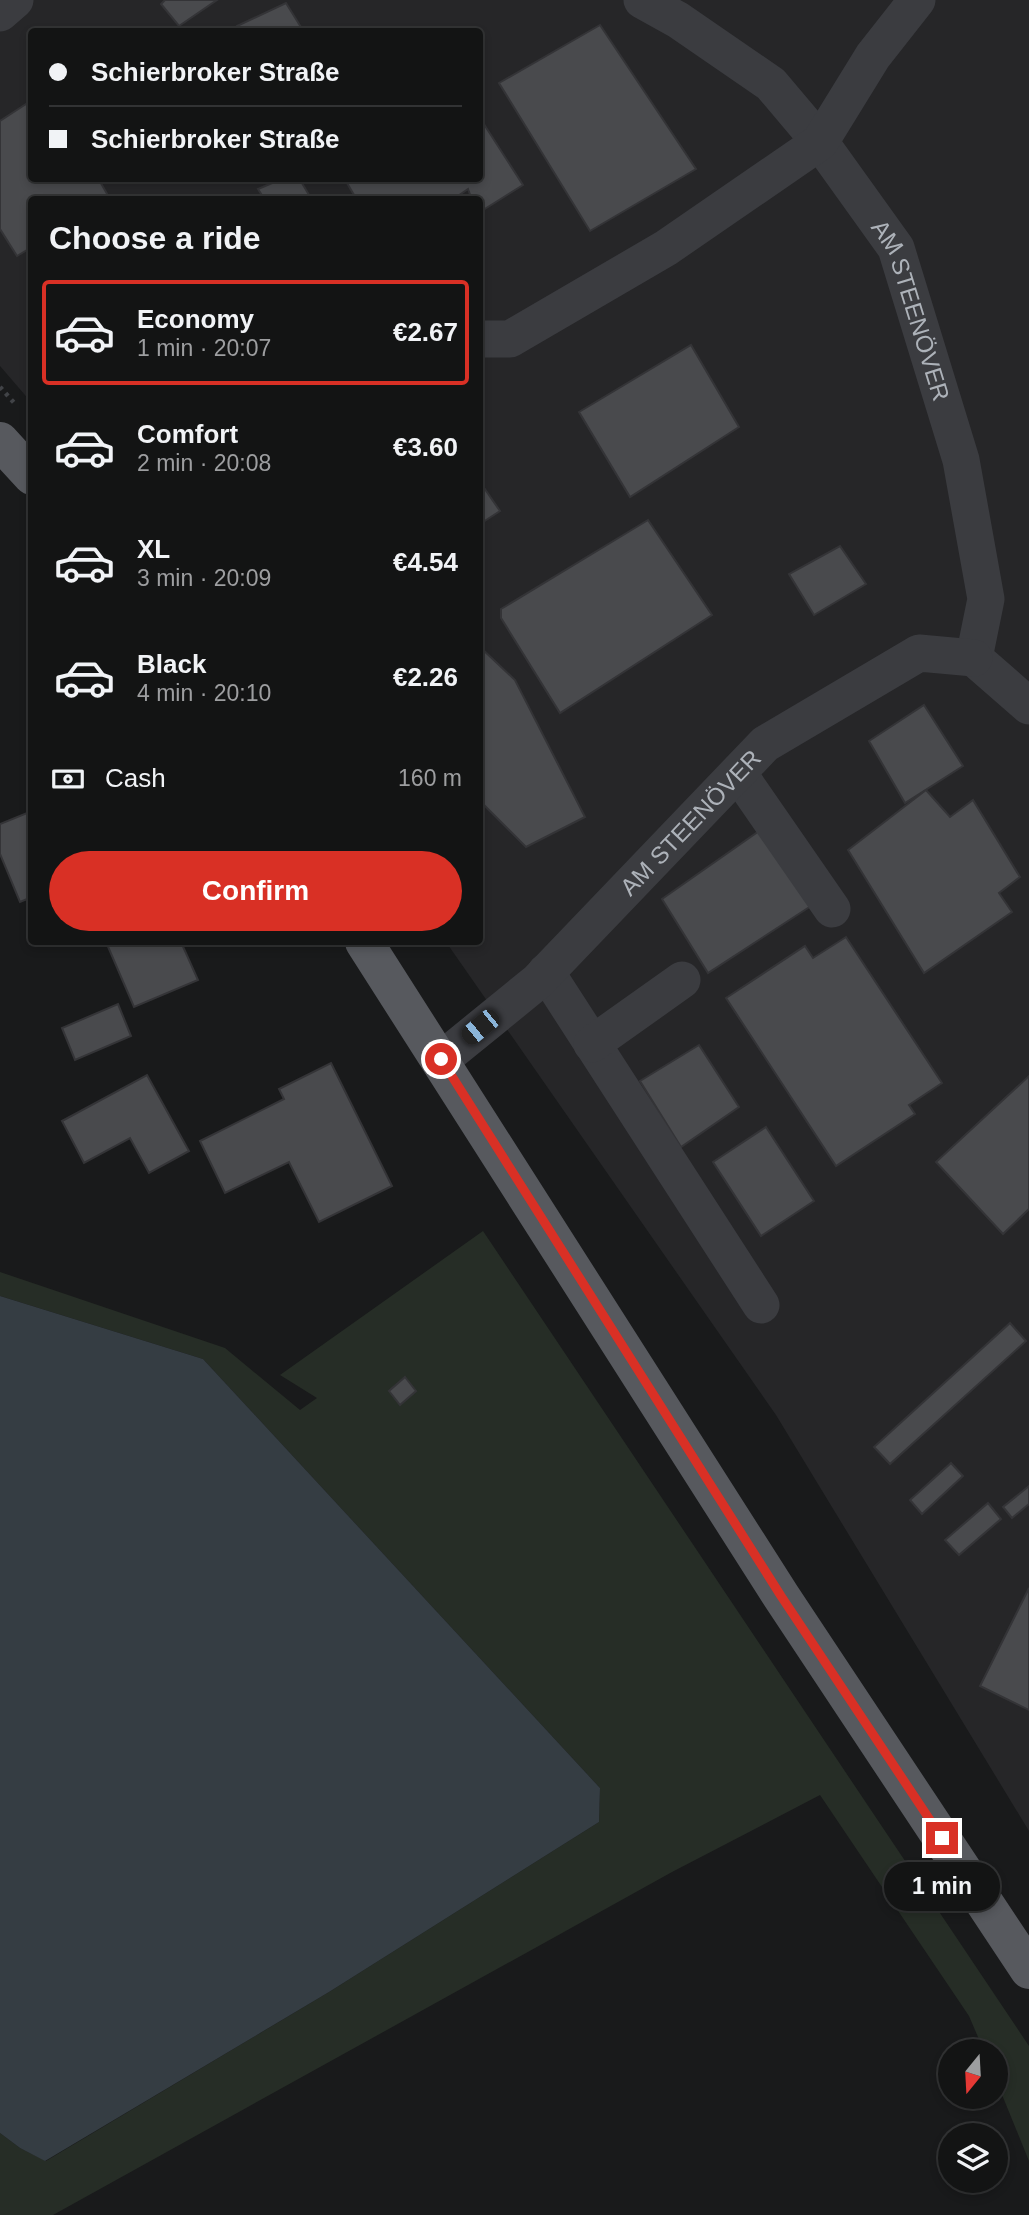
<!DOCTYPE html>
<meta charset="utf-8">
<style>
:root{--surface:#131414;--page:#202122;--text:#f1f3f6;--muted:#9d9ea0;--line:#323334;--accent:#d93025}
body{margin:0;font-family:Helvetica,sans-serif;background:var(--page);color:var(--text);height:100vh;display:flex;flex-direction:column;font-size:26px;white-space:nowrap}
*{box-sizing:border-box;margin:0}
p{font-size:23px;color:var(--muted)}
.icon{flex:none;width:38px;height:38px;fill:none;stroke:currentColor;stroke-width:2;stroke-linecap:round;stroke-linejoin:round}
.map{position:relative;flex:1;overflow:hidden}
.drawer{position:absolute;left:28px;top:196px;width:455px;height:749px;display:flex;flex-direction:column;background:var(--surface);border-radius:7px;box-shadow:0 4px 10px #0003,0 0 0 2px var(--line)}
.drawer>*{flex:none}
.top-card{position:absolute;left:28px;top:28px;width:455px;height:154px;border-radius:7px;box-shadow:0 4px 10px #0003,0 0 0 2px var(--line);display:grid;align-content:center;height:154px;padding:0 21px;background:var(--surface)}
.needle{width:46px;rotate:198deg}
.fabs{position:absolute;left:938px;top:2039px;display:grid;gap:14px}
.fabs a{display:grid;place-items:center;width:70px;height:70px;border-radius:50%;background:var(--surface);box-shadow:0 4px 10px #0003,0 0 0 2px var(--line);font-size:35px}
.end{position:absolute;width:32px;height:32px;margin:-16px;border:9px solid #d93025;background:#fff;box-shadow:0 0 0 4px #fff}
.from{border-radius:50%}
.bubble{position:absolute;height:49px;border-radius:24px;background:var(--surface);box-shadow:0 4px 10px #0003,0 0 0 2px var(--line);font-size:23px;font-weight:600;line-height:49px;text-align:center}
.car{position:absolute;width:21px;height:42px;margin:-21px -10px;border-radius:9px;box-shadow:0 0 5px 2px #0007;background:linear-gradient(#222 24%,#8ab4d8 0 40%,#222 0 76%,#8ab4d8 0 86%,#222 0)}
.top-card b{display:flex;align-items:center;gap:24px;height:66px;font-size:26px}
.top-card b+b{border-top:2px solid var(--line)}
.top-card i{width:18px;height:18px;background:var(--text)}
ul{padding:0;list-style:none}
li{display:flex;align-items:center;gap:21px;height:105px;margin:0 14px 10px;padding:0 7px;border:4px solid transparent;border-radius:7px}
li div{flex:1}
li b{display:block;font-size:26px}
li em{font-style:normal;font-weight:600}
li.selected{border-color:var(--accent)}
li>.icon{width:63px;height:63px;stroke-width:1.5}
h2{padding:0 21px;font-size:32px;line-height:84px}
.pay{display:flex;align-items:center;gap:18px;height:77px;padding:0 21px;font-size:26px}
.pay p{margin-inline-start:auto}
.primary-button{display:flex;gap:14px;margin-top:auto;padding:14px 21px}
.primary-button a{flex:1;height:80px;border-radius:42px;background:var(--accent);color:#fff;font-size:28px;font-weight:600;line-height:80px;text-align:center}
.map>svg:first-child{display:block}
.built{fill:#262628;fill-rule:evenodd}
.green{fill:#262d26}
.water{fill:#353d43}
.building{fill:#494a4d;stroke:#343437;stroke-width:2}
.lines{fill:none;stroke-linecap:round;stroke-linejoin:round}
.path{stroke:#414347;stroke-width:4.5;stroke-dasharray:3.5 5;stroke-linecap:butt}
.minor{stroke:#3b3c40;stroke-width:37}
.major{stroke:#57595e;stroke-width:38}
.route{stroke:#d93025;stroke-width:9}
.labels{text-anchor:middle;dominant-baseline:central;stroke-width:6;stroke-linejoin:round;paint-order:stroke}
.street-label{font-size:24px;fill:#adb2b9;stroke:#141516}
</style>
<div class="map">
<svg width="1029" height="2215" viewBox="0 0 1029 2215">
<rect width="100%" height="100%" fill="#191a1b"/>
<!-- built -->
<path class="built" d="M0,0h1029v1831l-253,-416 -330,-473h34v-742h-448l-1,202 -31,-36zM32,32h448v146h-448z"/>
<!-- green -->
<path class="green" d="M483,1231l546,815v115l-33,-81v-29h-12l-15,-35 -149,-221 -148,77 -619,343h-53v-82l20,15 26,13 283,-169 270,-170 1,-34 -397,-429 -203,-63v-24l225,76 75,62 17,-12 -37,-23z"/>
<!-- water -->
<path class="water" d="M0,1296l203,63 397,429 -1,34 -270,170 -284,169 -25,-13 -20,-15z"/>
<!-- building -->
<g class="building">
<path d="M165,0h52l-38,26 -18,-22z"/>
<path d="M286,3l18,29h-64l-3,-6z"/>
<path d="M600,25l96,144 -106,62 -91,-148z"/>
<path d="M26,104l6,8v66h66l12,21 -78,1v47l-15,9 -17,-27v-108z"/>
<path d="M480,118l43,67 -43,27v-12h-8l-4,-11 -16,11h-95l-13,-22h136z"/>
<path d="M284,178h15l13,22h-47l-7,-11z"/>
<path d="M691,345l48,82 -109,70 -51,-85z"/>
<path d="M480,482l20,29 -20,13z"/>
<path d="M648,520l64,95 -152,98 -59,-95v-9z"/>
<path d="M840,546l26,38 -52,31 -25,-41z"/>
<path d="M480,647l35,33 70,137 -59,30 -46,-46z"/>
<path d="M924,705l39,61 -58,37 -36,-62z"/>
<path d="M926,790l24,27 23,-17 47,77 -21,16 13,19 -88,61 -76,-123z"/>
<path d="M32,811v86l-12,5 -20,-48v-30z"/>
<path d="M762,829l49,77 -103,67 -46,-74z"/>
<path d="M846,937l96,146 -33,22 6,9 -79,52 -110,-168 79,-52 8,12z"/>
<path d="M106,942h75l17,38 -64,27z"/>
<path d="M118,1004l13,32 -56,24 -13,-32z"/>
<path d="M699,1045l40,62 -58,40 -41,-66z"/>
<path d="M331,1063l61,123 -73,36 -30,-60 -64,31 -25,-52 84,-42 -5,-10z"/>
<path d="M147,1075l42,76 -40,22 -19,-35 -46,25 -22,-42z"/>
<path d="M1029,1076v133l-26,25 -67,-72z"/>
<path d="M766,1127l48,74 -53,35 -48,-74z"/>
<path d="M1010,1323l16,18 -136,123 -16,-17z"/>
<path d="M405,1377l11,14 -16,14 -11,-14z"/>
<path d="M951,1463l12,13 -41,38 -12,-14z"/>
<path d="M1029,1486v18l-17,14 -9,-11z"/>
<path d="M988,1503l13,16 -42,36 -14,-15z"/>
<path d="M1029,1588v122l-49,-24z"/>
</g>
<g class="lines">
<!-- path -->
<path class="path" d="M0,387l16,18"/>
<!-- minor -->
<g class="minor">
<path id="s1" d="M642,0l36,20 93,64 49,58 76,106 65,212 25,139 -12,59 55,48"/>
<path d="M0,13l15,-13"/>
<path d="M480,339h30l156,-91 154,-106 53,-86 44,-56"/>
<path d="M738,773l94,136"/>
<path d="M546,972l215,333"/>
<path d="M592,1044l90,-64"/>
<path id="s2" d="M441,1060l97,-79 227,-237 154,-91 55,5"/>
</g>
<!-- major -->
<g class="major">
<path d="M0,441l32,35"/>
<path d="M364,942l417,654 248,374"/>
</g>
</g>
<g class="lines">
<!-- route -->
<path class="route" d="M441,1059l340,537 161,242"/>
</g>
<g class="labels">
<!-- street labels -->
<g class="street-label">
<text stroke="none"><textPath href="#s1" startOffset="424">AM STEENÖVER</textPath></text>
<text stroke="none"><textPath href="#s2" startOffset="345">AM STEENÖVER</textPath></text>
</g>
</g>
</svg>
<div class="fabs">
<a><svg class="needle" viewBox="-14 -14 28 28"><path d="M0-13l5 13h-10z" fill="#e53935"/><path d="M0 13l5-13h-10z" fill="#9d9ea0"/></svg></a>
<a><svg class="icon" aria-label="layers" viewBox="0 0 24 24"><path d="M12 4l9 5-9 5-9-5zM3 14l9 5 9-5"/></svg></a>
</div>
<i class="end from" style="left:441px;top:1059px"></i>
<i class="end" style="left:942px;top:1838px"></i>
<div class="bubble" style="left:884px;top:1862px;width:116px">1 min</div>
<i class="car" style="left:480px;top:1027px;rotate:231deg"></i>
<div class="top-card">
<b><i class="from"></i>Schierbroker Straße</b>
<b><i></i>Schierbroker Straße</b>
</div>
<section class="drawer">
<h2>Choose a ride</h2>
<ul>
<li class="selected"><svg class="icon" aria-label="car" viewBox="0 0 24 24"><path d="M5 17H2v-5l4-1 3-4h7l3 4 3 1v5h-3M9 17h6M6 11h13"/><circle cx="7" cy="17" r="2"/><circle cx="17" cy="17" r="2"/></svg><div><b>Economy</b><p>1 min · 20:07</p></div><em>€2.67</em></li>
<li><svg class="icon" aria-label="car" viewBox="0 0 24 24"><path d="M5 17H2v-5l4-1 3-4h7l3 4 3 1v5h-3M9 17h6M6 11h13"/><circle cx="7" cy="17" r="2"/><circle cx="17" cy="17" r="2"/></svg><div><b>Comfort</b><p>2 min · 20:08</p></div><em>€3.60</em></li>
<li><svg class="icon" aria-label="car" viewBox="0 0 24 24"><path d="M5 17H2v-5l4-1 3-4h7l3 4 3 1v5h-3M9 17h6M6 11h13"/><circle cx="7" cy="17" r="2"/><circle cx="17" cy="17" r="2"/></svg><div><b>XL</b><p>3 min · 20:09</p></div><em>€4.54</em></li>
<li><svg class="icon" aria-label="car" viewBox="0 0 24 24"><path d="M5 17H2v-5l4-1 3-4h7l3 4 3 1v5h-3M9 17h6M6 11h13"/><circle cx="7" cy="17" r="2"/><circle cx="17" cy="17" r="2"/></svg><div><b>Black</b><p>4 min · 20:10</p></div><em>€2.26</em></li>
</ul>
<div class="pay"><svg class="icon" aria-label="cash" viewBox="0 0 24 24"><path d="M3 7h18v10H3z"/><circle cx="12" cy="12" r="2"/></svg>Cash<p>160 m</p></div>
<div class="primary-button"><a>Confirm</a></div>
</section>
</div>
